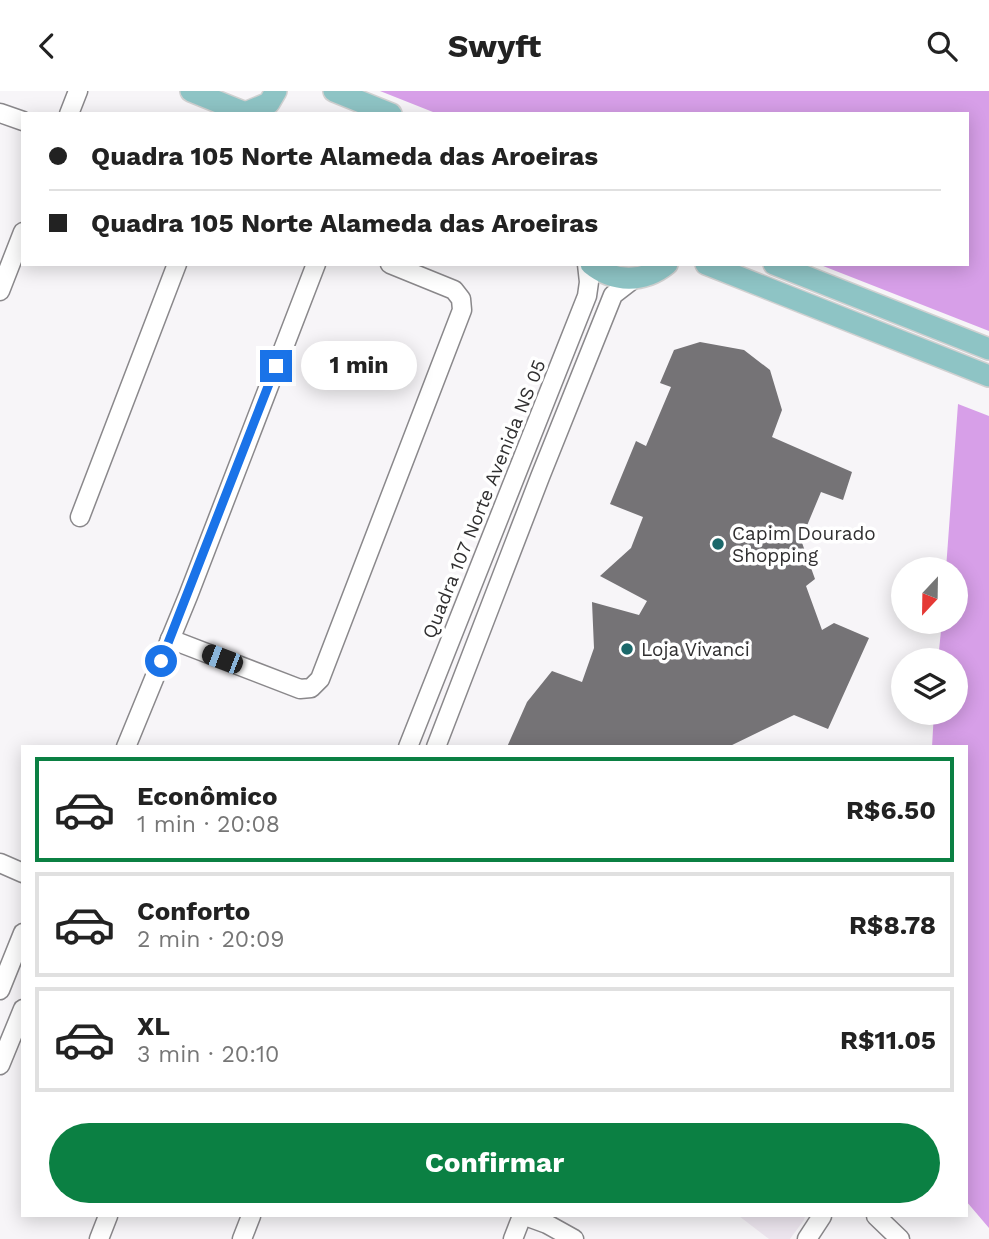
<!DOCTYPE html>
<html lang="pt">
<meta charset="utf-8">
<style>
:root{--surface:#fff;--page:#f6f6f6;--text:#222;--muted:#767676;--line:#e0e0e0;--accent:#0b8043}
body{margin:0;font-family:"Work Sans",sans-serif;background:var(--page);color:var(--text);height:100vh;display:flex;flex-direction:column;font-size:26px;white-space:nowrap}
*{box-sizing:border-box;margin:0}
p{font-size:23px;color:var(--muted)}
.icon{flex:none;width:38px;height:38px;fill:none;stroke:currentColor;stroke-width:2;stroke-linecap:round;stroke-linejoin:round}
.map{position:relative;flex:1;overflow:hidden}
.sheet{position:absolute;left:21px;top:654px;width:947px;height:472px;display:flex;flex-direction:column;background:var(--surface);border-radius:0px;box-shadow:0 4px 18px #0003}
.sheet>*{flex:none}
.guide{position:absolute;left:21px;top:21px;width:948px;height:154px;border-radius:0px;box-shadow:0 4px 18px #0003;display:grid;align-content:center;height:154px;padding:0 28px;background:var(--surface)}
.needle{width:46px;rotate:202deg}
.tools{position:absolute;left:891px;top:466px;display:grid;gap:14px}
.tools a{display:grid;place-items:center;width:77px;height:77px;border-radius:50%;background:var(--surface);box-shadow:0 4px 18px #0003;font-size:35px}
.end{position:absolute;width:32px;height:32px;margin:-16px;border:9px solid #1a73e8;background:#fff;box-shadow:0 0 0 4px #fff}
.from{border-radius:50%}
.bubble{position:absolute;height:49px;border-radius:24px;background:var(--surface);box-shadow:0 4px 18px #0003;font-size:23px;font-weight:700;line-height:49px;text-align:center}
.car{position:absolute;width:21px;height:42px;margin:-21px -10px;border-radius:9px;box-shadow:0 0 5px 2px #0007;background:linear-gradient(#222 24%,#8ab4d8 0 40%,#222 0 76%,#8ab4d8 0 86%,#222 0)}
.guide b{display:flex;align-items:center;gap:24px;height:66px;font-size:26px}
.guide b+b{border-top:2px solid var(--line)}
.guide i{width:18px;height:18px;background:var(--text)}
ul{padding:12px 0 0;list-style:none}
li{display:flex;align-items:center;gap:21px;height:105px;margin:0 14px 10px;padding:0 14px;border:4px solid var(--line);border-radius:0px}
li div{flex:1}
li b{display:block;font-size:26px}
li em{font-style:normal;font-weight:700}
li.current{border-color:var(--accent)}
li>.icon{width:63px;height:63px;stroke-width:1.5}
.primary-button{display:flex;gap:14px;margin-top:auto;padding:14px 28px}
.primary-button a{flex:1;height:80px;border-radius:42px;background:var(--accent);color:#fff;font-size:28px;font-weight:700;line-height:80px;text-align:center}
header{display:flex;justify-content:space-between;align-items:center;height:91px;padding:0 28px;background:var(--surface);font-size:32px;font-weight:700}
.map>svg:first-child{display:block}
.built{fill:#ede6ef}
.forest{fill:#d79fe8}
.building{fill:#757376}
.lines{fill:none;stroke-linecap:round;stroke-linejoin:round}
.minor-casing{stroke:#8a888b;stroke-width:21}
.major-casing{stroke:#d1d1d1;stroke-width:24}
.minor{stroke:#fff;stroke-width:18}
.major{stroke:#8ec4c5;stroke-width:21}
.route{stroke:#1a73e8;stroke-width:9}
.poi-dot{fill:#1b686a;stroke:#fff;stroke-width:2.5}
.labels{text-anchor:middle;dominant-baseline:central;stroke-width:7;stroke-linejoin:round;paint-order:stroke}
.street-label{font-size:19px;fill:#302f30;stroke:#fff}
.poi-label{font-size:19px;fill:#302f30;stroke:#fff;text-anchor:start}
</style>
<header><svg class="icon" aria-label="back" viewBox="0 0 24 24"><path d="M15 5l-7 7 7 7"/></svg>Swyft<svg class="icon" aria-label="search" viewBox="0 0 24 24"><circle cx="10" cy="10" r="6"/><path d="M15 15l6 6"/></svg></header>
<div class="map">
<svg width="989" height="1148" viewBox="0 0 989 1148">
<rect width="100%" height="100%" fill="#f7f5f8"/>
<!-- built -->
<path class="built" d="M739,1125h66l-1,4 -14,19h-21z"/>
<!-- forest -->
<g class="forest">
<path d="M380,0h609v240l-171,-67h150v-150h-530z"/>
<path d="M958,313l31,12v812l-23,-27v-454h-34l2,-35h22v-52h-18l4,-39h14v-52h-10z"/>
</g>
<!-- building -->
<path class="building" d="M700,251l44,8 26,20 12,40 -10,27 80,35 -9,28 -22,-8 -20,48 14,39 -9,7 16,44 12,-7 35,15 -41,91 -34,-14 -66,32h-221l20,-45 25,-31 30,11 12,-34 -2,-46 47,13 8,-14 -47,-25 31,-28 12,-31 -33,-13 26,-63 10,5 25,-59 -11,-4 14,-33z"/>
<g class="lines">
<!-- minor casing -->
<g class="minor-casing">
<g id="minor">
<path d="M0,22l23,8"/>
<path d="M69,23l9,-23"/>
<path d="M0,200l23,-59"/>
<path d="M80,426l97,-253"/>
<path d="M170,548l130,50 11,-1 9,-9 142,-369 -1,-11 -7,-9 -64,-26"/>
<path d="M126,656l62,-151 128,-332"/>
<path d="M408,656l179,-451 2,-14 -2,-18"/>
<path d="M436,656l104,-270 73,-182 22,-17"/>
<path d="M0,772l23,10"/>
<path d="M0,899l23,-57"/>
<path d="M0,974l23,-56"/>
<path d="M525,1125l22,8 27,15"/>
<path d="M876,1125l24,23"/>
<path d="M99,1148l9,-23"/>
<path d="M242,1148l9,-23"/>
<path d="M513,1148l9,-23"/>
<path d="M807,1148l15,-23"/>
</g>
</g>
<!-- major casing -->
<g class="major-casing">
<g id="major">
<path d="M191,0l57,23"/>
<path d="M334,0l57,23"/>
<path d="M245,22l24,-10 7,-12"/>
<path d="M591,173c23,19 53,19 76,0"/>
<path d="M706,173l283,112"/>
<path d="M774,173l215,85"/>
</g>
</g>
<!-- minor -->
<use href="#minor" class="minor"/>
<!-- major -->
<use href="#major" class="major"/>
</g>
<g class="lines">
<!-- route -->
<path class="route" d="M161,570l115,-295"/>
</g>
<!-- markers -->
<g class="poi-dot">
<circle cx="718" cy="453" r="7"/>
<circle cx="627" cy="558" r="7"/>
</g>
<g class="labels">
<!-- street labels -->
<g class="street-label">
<text transform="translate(484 408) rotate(-68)">Quadra 107 Norte Avenida NS 05</text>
</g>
<!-- poi labels -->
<g class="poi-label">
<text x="732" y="442">Capim Dourado<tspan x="732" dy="22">Shopping</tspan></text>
<text x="641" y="558">Loja Vivanci</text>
</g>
</g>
</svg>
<div class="tools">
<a><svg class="needle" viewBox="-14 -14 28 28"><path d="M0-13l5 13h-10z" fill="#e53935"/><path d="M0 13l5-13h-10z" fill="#767676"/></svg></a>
<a><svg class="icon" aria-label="layers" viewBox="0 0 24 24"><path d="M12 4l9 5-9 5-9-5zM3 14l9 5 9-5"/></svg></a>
</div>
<i class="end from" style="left:161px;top:570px"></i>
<i class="end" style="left:276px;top:275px"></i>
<div class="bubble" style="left:301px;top:250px;width:116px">1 min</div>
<i class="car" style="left:222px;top:568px;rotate:291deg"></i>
<div class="guide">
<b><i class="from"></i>Quadra 105 Norte Alameda das Aroeiras</b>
<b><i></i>Quadra 105 Norte Alameda das Aroeiras</b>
</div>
<section class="sheet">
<ul>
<li class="current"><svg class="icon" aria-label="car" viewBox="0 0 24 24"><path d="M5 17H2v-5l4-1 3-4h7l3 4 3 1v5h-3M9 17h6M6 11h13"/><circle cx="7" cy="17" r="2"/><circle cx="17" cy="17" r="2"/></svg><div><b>Econômico</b><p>1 min · 20:08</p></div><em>R$6.50</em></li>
<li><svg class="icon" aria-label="car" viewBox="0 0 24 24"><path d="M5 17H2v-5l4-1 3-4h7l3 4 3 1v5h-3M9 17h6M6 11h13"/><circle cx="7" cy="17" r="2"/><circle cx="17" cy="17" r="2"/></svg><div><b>Conforto</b><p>2 min · 20:09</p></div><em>R$8.78</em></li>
<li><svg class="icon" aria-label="car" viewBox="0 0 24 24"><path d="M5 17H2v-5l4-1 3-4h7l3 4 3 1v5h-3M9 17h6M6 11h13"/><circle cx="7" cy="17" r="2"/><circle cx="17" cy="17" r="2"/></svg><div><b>XL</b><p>3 min · 20:10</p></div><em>R$11.05</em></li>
</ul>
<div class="primary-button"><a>Confirmar</a></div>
</section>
</div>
